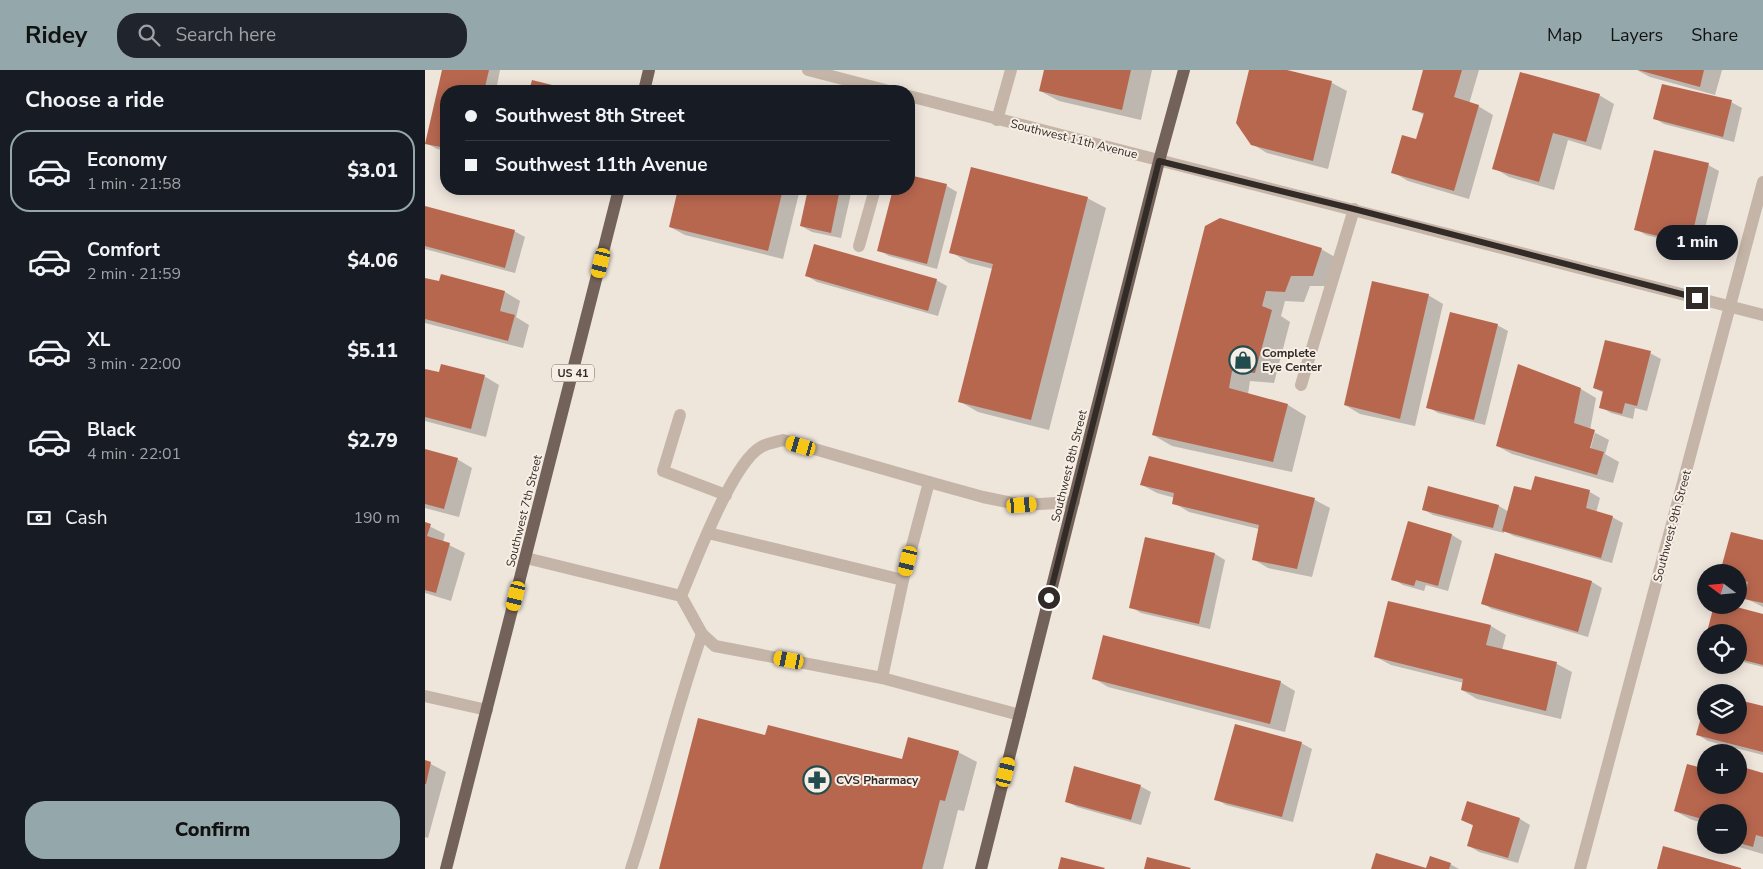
<!DOCTYPE html>
<meta charset="utf-8">
<style>
:root{--surface:#171b24;--page:#20242c;--text:#f1f3f6;--muted:#9ea1a6;--line:#363941;--accent:#94a8ab}
body{margin:0;font-family:"Nunito Sans",sans-serif;background:var(--page);color:var(--text);height:100vh;display:flex;flex-direction:column;font-size:19px;white-space:nowrap}
*{box-sizing:border-box;margin:0}
p{font-size:16px;color:var(--muted)}
.icon{flex:none;width:28px;height:28px;fill:none;stroke:currentColor;stroke-width:2;stroke-linecap:round;stroke-linejoin:round}
.map{position:relative;flex:1;overflow:hidden}
.sheet{display:flex;flex-direction:column;background:var(--surface);width:425px}
.sheet>*{flex:none}
.top-card{position:absolute;left:15px;top:15px;width:475px;height:110px;border-radius:20px;box-shadow:0 2px 12px #0003;display:grid;align-content:center;height:110px;padding:0 25px;background:var(--surface)}
.needle{width:32px;rotate:286deg}
.buttons{position:absolute;left:1272px;top:494px;display:grid;gap:10px}
.buttons a{display:grid;place-items:center;width:50px;height:50px;border-radius:50%;background:var(--surface);box-shadow:0 2px 12px #0003;font-size:25px}
.end{position:absolute;width:22px;height:22px;margin:-11px;border:6px solid #332b27;background:#fff;box-shadow:0 0 0 2px #fff}
.from{border-radius:50%}
.bubble{position:absolute;height:35px;border-radius:18px;background:var(--surface);box-shadow:0 2px 12px #0003;font-size:16px;font-weight:800;line-height:35px;text-align:center}
.car{position:absolute;width:15px;height:30px;margin:-15px -8px;border-radius:6px;box-shadow:0 0 4px 1px #0007;background:linear-gradient(#f5c518 24%,#345 0 40%,#f5c518 0 76%,#345 0 86%,#f5c518 0)}
.top-card b{display:flex;align-items:center;gap:18px;height:48px;font-size:19px}
.top-card b+b{border-top:1px solid var(--line)}
.top-card i{width:12px;height:12px;background:var(--text)}
ul{padding:0;list-style:none}
li{display:flex;align-items:center;gap:15px;height:82px;margin:0 10px 8px;padding:0 15px;border:2px solid transparent;border-radius:20px}
li div{flex:1}
li b{display:block;font-size:19px}
li em{font-style:normal;font-weight:800}
li.current{border-color:var(--accent)}
li>.icon{width:45px;height:45px;stroke-width:1.5}
h2{padding:0 25px;font-size:22px;line-height:60px}
.pay{display:flex;align-items:center;gap:12px;height:55px;padding:0 25px;font-size:19px}
.pay p{margin-inline-start:auto}
.action{display:flex;gap:10px;margin-top:auto;padding:10px 25px}
.action a{flex:1;height:58px;border-radius:20px;background:var(--accent);color:#111;font-size:20px;font-weight:800;line-height:58px;text-align:center}
header{display:flex;align-items:center;gap:30px;box-sizing:border-box;height:70px;padding:0 25px;background:var(--accent);color:#111}
header strong{font-size:24px}
nav{display:flex;gap:28px;margin-inline-start:auto;font-size:18px}
.search{width:350px;height:45px;background:var(--page);display:flex;align-items:center;gap:12px;box-sizing:border-box;padding:0 18px;border-radius:20px;color:var(--muted);font-size:19px}
main{display:flex;flex:1;min-height:0}
.map>svg:first-child{display:block}
.shadow{fill:#0003;fill-rule:evenodd}
.building{fill:#b8674f}
.lines{fill:none;stroke-linecap:round;stroke-linejoin:round}
.lane{stroke:#c5b5a8;stroke-width:12}
.street{stroke:#c5b5a8;stroke-width:12}
.primary{stroke:#73625a;stroke-width:12}
.route{stroke:#332b27;stroke-width:6}
.labels{text-anchor:middle;dominant-baseline:central;stroke-width:4;stroke-linejoin:round;paint-order:stroke}
.shield{fill:#f7efe6;stroke:#6e6660;stroke-width:1}
.shield-label{font-size:11px;font-weight:bold;fill:#332b27}
.street-label{font-size:12px;fill:#332b27;stroke:#f7efe6}
.poi-label{font-size:12px;font-weight:bold;fill:#332b27;stroke:#f7efe6;text-anchor:start}
</style>
<header>
<strong>Ridey</strong>
<div class="search"><svg class="icon" aria-label="search" viewBox="0 0 24 24"><circle cx="10" cy="10" r="6"/><path d="M15 15l6 6"/></svg>Search here</div>
<nav><a>Map</a><a>Layers</a><a>Share</a></nav>
</header>
<main>
<section class="sheet">
<h2>Choose a ride</h2>
<ul>
<li class="current"><svg class="icon" aria-label="car" viewBox="0 0 24 24"><path d="M5 17H2v-5l4-1 3-4h7l3 4 3 1v5h-3M9 17h6M6 11h13"/><circle cx="7" cy="17" r="2"/><circle cx="17" cy="17" r="2"/></svg><div><b>Economy</b><p>1 min · 21:58</p></div><em>$3.01</em></li>
<li><svg class="icon" aria-label="car" viewBox="0 0 24 24"><path d="M5 17H2v-5l4-1 3-4h7l3 4 3 1v5h-3M9 17h6M6 11h13"/><circle cx="7" cy="17" r="2"/><circle cx="17" cy="17" r="2"/></svg><div><b>Comfort</b><p>2 min · 21:59</p></div><em>$4.06</em></li>
<li><svg class="icon" aria-label="car" viewBox="0 0 24 24"><path d="M5 17H2v-5l4-1 3-4h7l3 4 3 1v5h-3M9 17h6M6 11h13"/><circle cx="7" cy="17" r="2"/><circle cx="17" cy="17" r="2"/></svg><div><b>XL</b><p>3 min · 22:00</p></div><em>$5.11</em></li>
<li><svg class="icon" aria-label="car" viewBox="0 0 24 24"><path d="M5 17H2v-5l4-1 3-4h7l3 4 3 1v5h-3M9 17h6M6 11h13"/><circle cx="7" cy="17" r="2"/><circle cx="17" cy="17" r="2"/></svg><div><b>Black</b><p>4 min · 22:01</p></div><em>$2.79</em></li>
</ul>
<div class="pay"><svg class="icon" aria-label="cash" viewBox="0 0 24 24"><path d="M3 7h18v10H3z"/><circle cx="12" cy="12" r="2"/></svg>Cash<p>190 m</p></div>
<div class="action"><a>Confirm</a></div>
</section>
<div class="map">
<svg width="1338" height="799" viewBox="0 0 1338 799">
<rect width="100%" height="100%" fill="#eee5db"/>
<!-- shadow -->
<g class="shadow">
<path d="M18,0h57l-4,21h-50v60l-9,-2 -11,-6z"/>
<path d="M620,0h107l-11,50 -82,-19 -19,-10z"/>
<path d="M826,0h31l50,13 15,8 -19,78 -61,-16 -15,-9z"/>
<path d="M999,0h55l-10,34 9,2 15,9 -24,84 -61,-18 -15,-9 24,-32 7,-25 -11,-6z"/>
<path d="M1212,0h85l-7,25 -65,-18z"/>
<path d="M1174,25l15,9 -13,46 -33,-10 -14,50 -45,-13 -15,-9z"/>
<path d="M1306,32l11,6 -8,34 -70,-18 -10,-6z"/>
<path d="M1283,95l11,6 -19,78 -54,-14 -10,-6z"/>
<path d="M484,106l38,10 10,6 -20,77 -48,-13 -10,-6 15,-61h15z"/>
<path d="M254,119h121l-17,70 -98,-24 -15,-8z"/>
<path d="M384,119h43l-11,49 -29,-6 -11,-6z"/>
<path d="M662,128l19,10 -57,222 -71,-18 -19,-11 34,-132 -24,-6 -18,-11z"/>
<path d="M0,137l89,24 11,6 -10,36 -90,-24z"/>
<path d="M781,157l115,22 19,11 -9,26h-21l-6,16 -19,-1 -4,15 9,6 -16,61 -24,-2 -2,13 40,11 18,11 -14,56 -120,-26 -19,-11z"/>
<path d="M17,206l63,16 15,9 -4,16 13,8 -6,23 -98,-25v-44l15,4z"/>
<path d="M382,206l129,4 11,6 -9,30 -121,-34z"/>
<path d="M1003,225l15,9 -28,122 -55,-12 -15,-9z"/>
<path d="M1072,255l11,6 -23,94 -47,-12 -10,-6z"/>
<path d="M1225,283l11,6 -14,52 -12,-3 -2,11 -22,-6 -10,-6 3,-14 -10,-5z"/>
<path d="M0,300l15,4 44,2 15,9 -13,52 -61,-16z"/>
<path d="M1156,319l15,9 -6,32 19,10 -4,14 14,8 -6,21 -101,-29 -15,-8zM1168,362h2l-6,22 -2,-1z"/>
<path d="M0,381l32,8 15,9 -13,49 -34,-9z"/>
<path d="M725,387l165,43 15,8 -18,69 -44,-9 -15,-9 6,-30 -70,-17 -15,-9 1,-5 -18,-5 -15,-8z"/>
<path d="M1004,418l70,18 10,6 23,-20h58l10,6 -4,15 16,4 11,6 -11,40 -98,-27 -10,-5v2l-71,-18 -10,-6z"/>
<path d="M984,452l43,13 10,6 -14,50 -22,-6 -2,6 -21,-6 -10,-6z"/>
<path d="M0,454l20,10 -2,8 22,11 -14,48 -26,-8z"/>
<path d="M1307,464l31,8v65l-18,-9 3,-12 -9,-2v-12h-17z"/>
<path d="M721,468l69,16 10,6 -15,69 -69,-16 -10,-6z"/>
<path d="M1071,484l96,28 10,6 -14,49 -96,-28 -10,-6z"/>
<path d="M1291,535h8l39,10v52l-24,-6v-29h-30z"/>
<path d="M1066,556l15,9 -4,15 55,14 15,8 -11,47 -84,-20 -15,-9 2,-7 -73,-18 -15,-8z"/>
<path d="M668,608l187,4 15,9 -10,41 -177,-45z"/>
<path d="M1314,631l24,7v47l-55,-14 -10,-6 8,-33v23h33z"/>
<path d="M341,667l137,24 55,-9 19,10 -13,49 -6,-1 -15,59h-282z"/>
<path d="M876,673l11,6 -19,73 -67,-17 -10,-6z"/>
<path d="M0,691l21,11 -18,66 -3,-1z"/>
<path d="M1263,696l18,5v14h33v-18l24,7v80l-31,-9h7v-33h-33v23l-6,-3 2,-9 -12,-4 -15,-8z"/>
<path d="M715,716l11,6 -10,33 -64,-18 -11,-6z"/>
<path d="M1095,749l10,6 -12,38 -39,-11 -10,-6 5,-20 -12,-6z"/>
<path d="M1025,794l9,5h-32z"/>
</g>
<!-- building -->
<g class="building">
<path d="M17,0h47l-5,21h-38v57l-21,-4z"/>
<path d="M619,0h87l-9,40 -83,-19z"/>
<path d="M824,0h38l45,11 -19,80 -62,-16 -15,-22z"/>
<path d="M998,0h39l-8,27 25,8 -25,86 -63,-18 11,-38 14,4 8,-26 -12,-3z"/>
<path d="M1213,0h66l-4,17z"/>
<path d="M1095,2l80,22 -14,48 -33,-9 -14,49 -47,-13z"/>
<path d="M107,10l44,11h-47z"/>
<path d="M1237,14l70,16 -9,37 -70,-18z"/>
<path d="M1229,80l55,13 -19,81 -56,-14z"/>
<path d="M546,97l117,30 -57,223 -73,-18 35,-138 -44,-11z"/>
<path d="M484,105l38,9 -20,80 -50,-13 16,-62h16z"/>
<path d="M253,119h105l-15,62 -99,-24z"/>
<path d="M383,119h32l-9,44 -31,-7z"/>
<path d="M0,136l90,24 -10,38 -80,-22z"/>
<path d="M795,148l102,30 -9,28h-22l-6,16 -19,-1 -4,15 10,4 -17,63 -23,-2 -3,17 59,16 -15,58 -121,-27 53,-209z"/>
<path d="M389,174l123,35 -9,32 -123,-35z"/>
<path d="M16,204l64,17 -5,20 15,4 -7,26 -83,-22v-41l14,3z"/>
<path d="M947,211l57,13 -29,125 -56,-14z"/>
<path d="M1025,242l48,12 -24,96 -48,-12z"/>
<path d="M1180,270l46,11 -14,55 -12,-3 -3,11 -23,-6 4,-17 -10,-3z"/>
<path d="M16,294l44,11 -14,54 -46,-12v-48l14,3z"/>
<path d="M1093,294l63,24 -7,35 21,7 -5,18 14,4 -7,23 -101,-29z"/>
<path d="M0,379l33,9 -14,51 -19,-5z"/>
<path d="M724,386l166,42 -18,71 -45,-9 7,-35 -87,-21 2,-11 -34,-8z"/>
<path d="M1110,406l55,14 -4,18 27,8 -12,42 -99,-27 12,-45 17,4z"/>
<path d="M1003,416l71,19 -6,23 -71,-18z"/>
<path d="M983,451l44,13 -14,52 -22,-6 -2,6 -23,-6z"/>
<path d="M0,452l6,2 -4,12 23,7 -14,50 -11,-3z"/>
<path d="M1306,462l32,8v63l-19,-4 4,-17 -9,-2v-8h-19z"/>
<path d="M720,467l70,16 -16,71 -70,-16z"/>
<path d="M1070,483l97,28 -14,51 -97,-28z"/>
<path d="M963,531l103,24 -5,20 71,17 -11,49 -85,-21 2,-11 -89,-22z"/>
<path d="M1289,535h15l34,9v51l-24,-6v-27h-32z"/>
<path d="M678,565l178,46 -11,43 -178,-45z"/>
<path d="M1281,630v25h33v-25l24,6v46l-67,-17z"/>
<path d="M273,648l67,17 3,-10 134,34 6,-22 51,14 -14,50 -5,-1 -18,69h-263z"/>
<path d="M810,654l67,18 -20,75 -68,-17z"/>
<path d="M0,690l6,2 -5,22h-1z"/>
<path d="M1262,694l19,5v16h33v-19l24,7v64l-7,-2 -3,12 -14,-4v-31h-33v22l-8,-2 4,-13 -28,-8z"/>
<path d="M649,696l67,19 -10,35 -66,-18z"/>
<path d="M1042,731l53,17 -12,40 -41,-12 6,-21 -12,-5z"/>
<path d="M1238,776l78,22v1h-84z"/>
<path d="M951,783l50,15 4,-12 21,7 -2,6h-78z"/>
<path d="M636,787l44,11 -1,1h-46z"/>
<path d="M722,787l44,11 -1,1h-46z"/>
</g>
<g class="lines">
<!-- lane -->
<g class="lane">
<path d="M572,50l14,-50"/>
<path d="M434,176l16,-57"/>
<path d="M876,315l53,-176"/>
<path d="M255,345l-17,56 63,24"/>
<path d="M504,412l54,15 39,8 52,-3"/>
<path d="M283,463l195,47"/>
<path d="M101,488l155,38 21,38 13,12 167,32 21,-98 26,-98 -146,-42c-7,2 -16,3 -22,7 -29,16 -66,116 -80,149"/>
<path d="M457,608l138,37"/>
<path d="M0,626l62,14"/>
<path d="M206,799c26,-78 44,-158 71,-235"/>
</g>
<!-- street -->
<g class="street">
<path d="M383,0l81,21"/>
<path d="M484,26l854,219"/>
<path d="M1155,799l183,-687"/>
</g>
<!-- primary -->
<g class="primary">
<path d="M219,21l5,-21"/>
<path d="M21,799l173,-680"/>
<path d="M556,799l178,-708 25,-91"/>
</g>
</g>
<g class="lines">
<!-- route -->
<path class="route" d="M624,528l110,-437 195,48 343,89"/>
</g>
<!-- icons -->
<defs>
<g id="shop-ring" transform="scale(1.4375)"><circle r="9.5" fill="#f7efe6" stroke="#224d4f" stroke-width="1.5"/><path d="M-5-2.5h2.3a2.7 3.5 0 0 1 5.4 0H5L5.5 6h-11ZM-1.5-2.5h3a1.5 2.3 0 0 0-3 0Z" fill="#224d4f"/></g>
<g id="pharmacy-ring" transform="scale(1.4375)"><circle r="9.5" fill="#f7efe6" stroke="#224d4f" stroke-width="1.5"/><path d="M-2-6h4v4h4v4h-4v4h-4v-4h-4v-4h4Z" fill="#224d4f"/></g>
</defs>
<g fill-rule="evenodd">
<use href="#shop-ring" x="818" y="290"/>
<use href="#pharmacy-ring" x="392" y="710"/>
</g>
<g class="labels">
<!-- shield labels -->
<rect class="shield" x="127" y="294.5" width="42" height="17" rx="4"/>
<g class="shield-label">
<text x="148" y="303">US 41</text>
</g>
<!-- street labels -->
<g class="street-label">
<text transform="translate(649 69) rotate(14)">Southwest 11th Avenue</text>
<text transform="translate(644 396) rotate(-76)">Southwest 8th Street</text>
<text transform="translate(99 441) rotate(-76)">Southwest 7th Street</text>
<text transform="translate(1247 456) rotate(-75)">Southwest 9th Street</text>
</g>
<!-- poi labels -->
<g class="poi-label">
<text x="837" y="283">Complete<tspan x="837" dy="14">Eye Center</tspan></text>
<text x="411" y="710">CVS Pharmacy</text>
</g>
</g>
</svg>
<div class="buttons">
<a><svg class="needle" viewBox="-14 -14 28 28"><path d="M0-13l5 13h-10z" fill="#e53935"/><path d="M0 13l5-13h-10z" fill="#9ea1a6"/></svg></a>
<a><svg class="icon" aria-label="locate" viewBox="0 0 24 24"><circle cx="12" cy="12" r="6"/><path d="M12 2v4M12 18v4M2 12h4M18 12h4"/></svg></a>
<a><svg class="icon" aria-label="layers" viewBox="0 0 24 24"><path d="M12 4l9 5-9 5-9-5zM3 14l9 5 9-5"/></svg></a>
<a>+</a>
<a>−</a>
</div>
<i class="end from" style="left:624px;top:528px"></i>
<i class="end" style="left:1272px;top:228px"></i>
<div class="bubble" style="left:1231px;top:155px;width:82px">1 min</div>
<i class="car" style="left:176px;top:193px;rotate:194deg"></i>
<i class="car" style="left:376px;top:376px;rotate:286deg"></i>
<i class="car" style="left:597px;top:435px;rotate:86deg"></i>
<i class="car" style="left:483px;top:491px;rotate:194deg"></i>
<i class="car" style="left:91px;top:526px;rotate:194deg"></i>
<i class="car" style="left:364px;top:590px;rotate:281deg"></i>
<i class="car" style="left:581px;top:702px;rotate:14deg"></i>
<div class="top-card">
<b><i class="from"></i>Southwest 8th Street</b>
<b><i></i>Southwest 11th Avenue</b>
</div>
</div>
</main>
